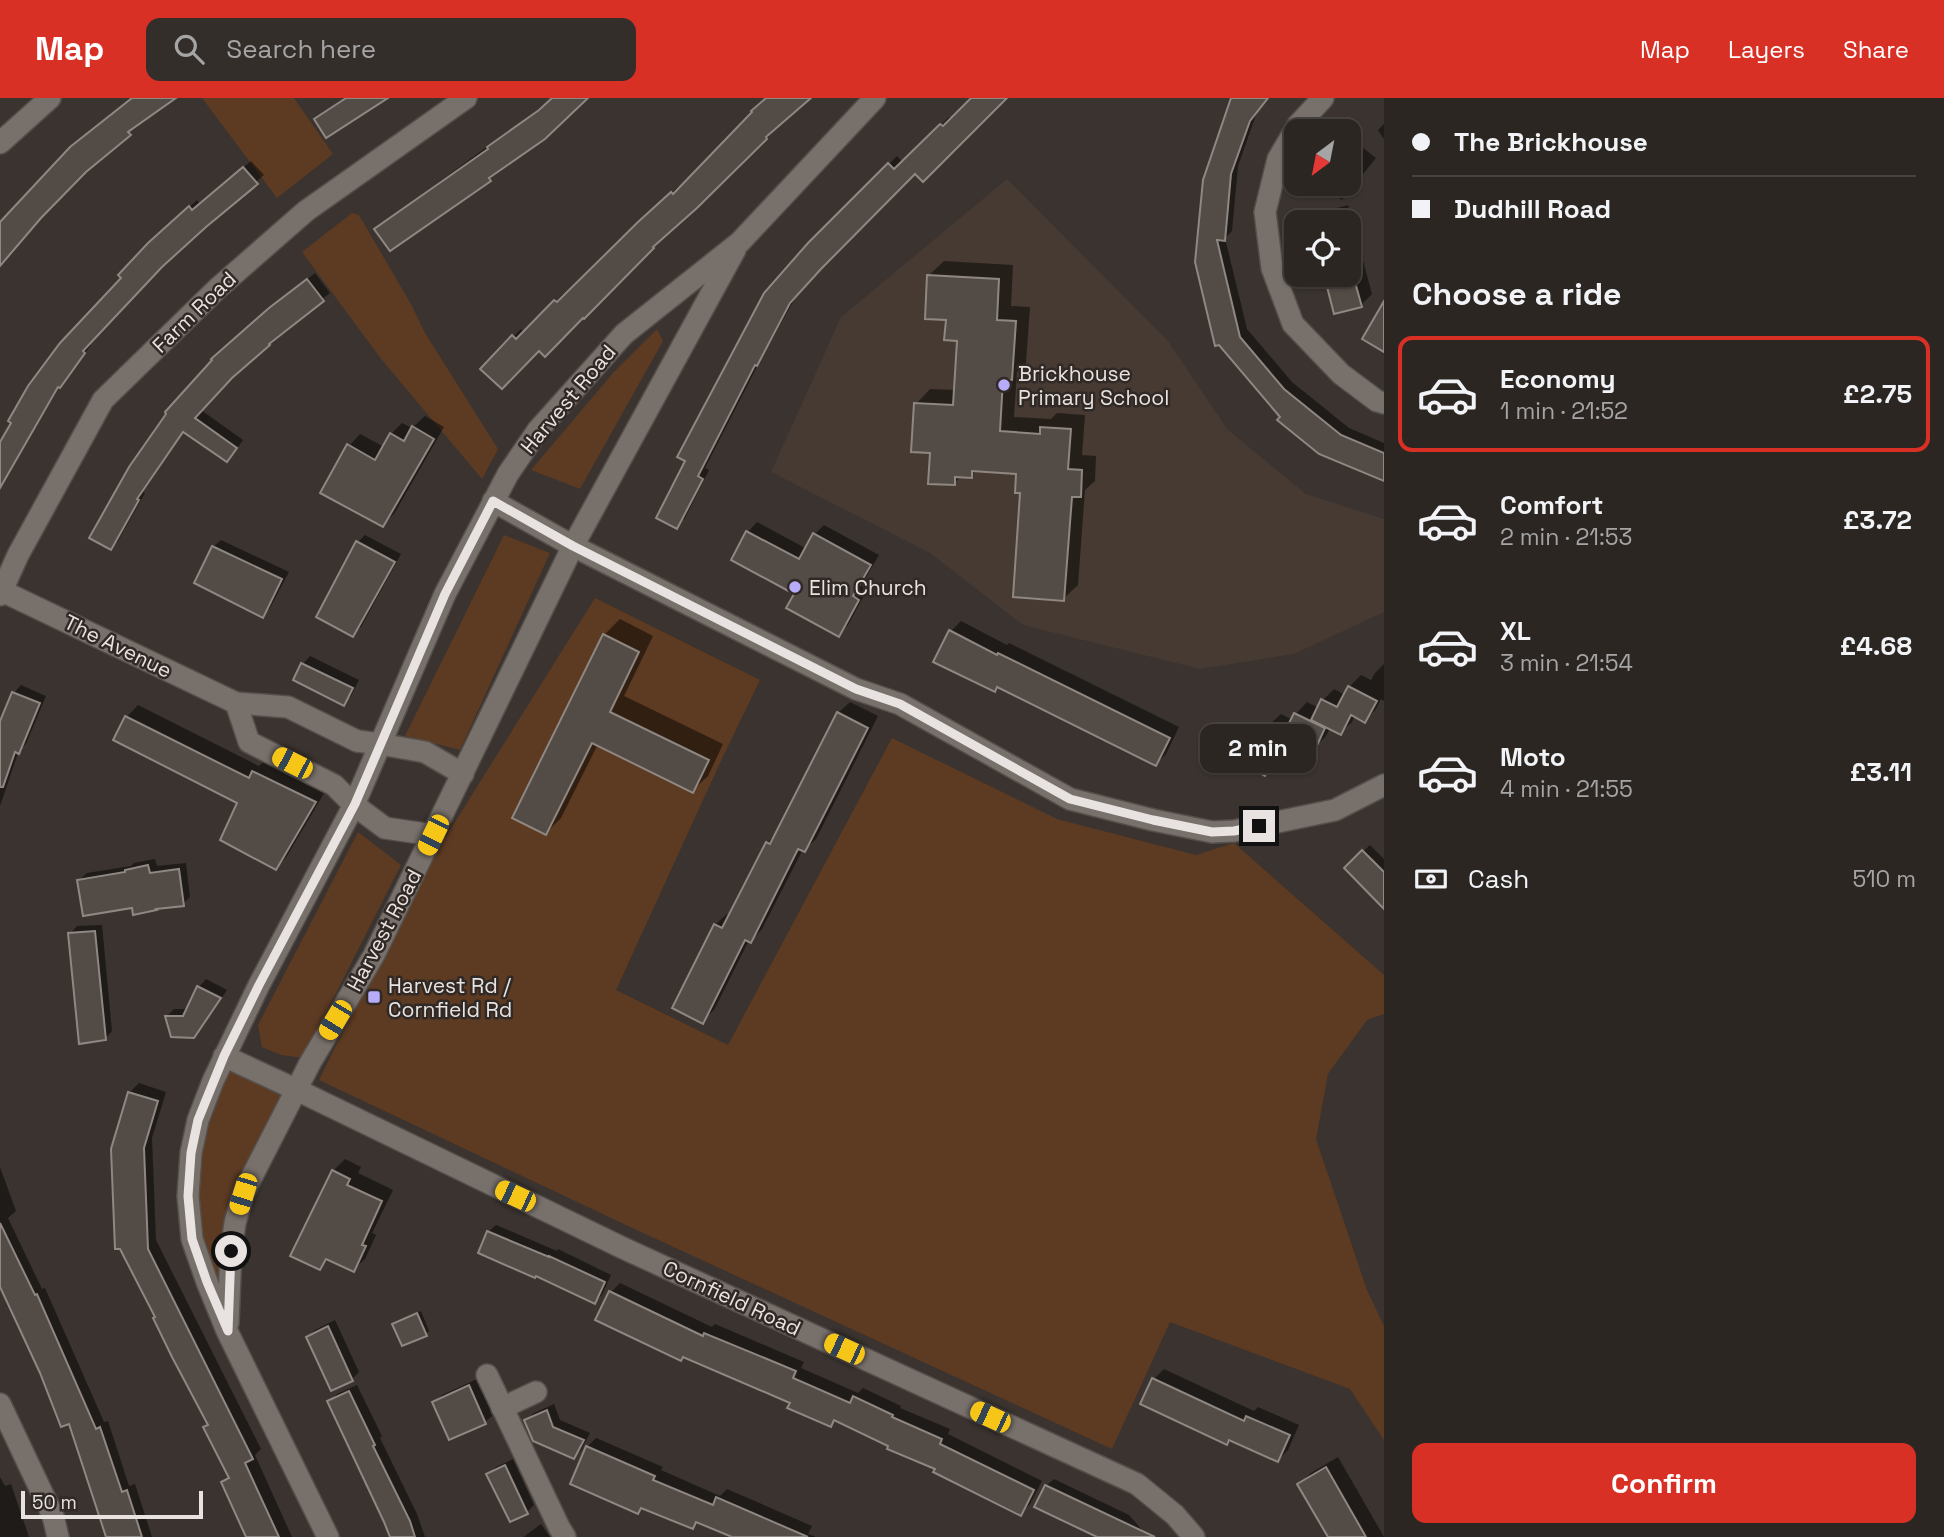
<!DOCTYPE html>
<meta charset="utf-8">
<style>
:root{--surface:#2c2623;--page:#342e2b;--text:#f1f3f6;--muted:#a6a5a6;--line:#484341;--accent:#d93025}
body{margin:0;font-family:"Space Grotesk",sans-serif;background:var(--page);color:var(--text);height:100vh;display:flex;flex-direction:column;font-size:26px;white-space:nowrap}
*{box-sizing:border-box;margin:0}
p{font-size:23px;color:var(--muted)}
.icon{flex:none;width:38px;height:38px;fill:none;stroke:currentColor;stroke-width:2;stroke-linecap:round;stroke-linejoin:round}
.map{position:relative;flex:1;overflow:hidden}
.drawer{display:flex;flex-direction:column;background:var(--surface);width:560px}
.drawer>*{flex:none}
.hud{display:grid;align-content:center;height:154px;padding:0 28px;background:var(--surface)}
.needle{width:46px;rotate:212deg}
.fabs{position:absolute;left:1284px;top:21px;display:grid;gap:14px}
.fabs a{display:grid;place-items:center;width:77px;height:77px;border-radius:14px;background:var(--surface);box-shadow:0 2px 5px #0004,0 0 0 2px var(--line);font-size:35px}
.scale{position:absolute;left:21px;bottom:18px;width:182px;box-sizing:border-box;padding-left:7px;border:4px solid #e8e3e0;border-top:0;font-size:19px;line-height:24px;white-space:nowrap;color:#e8e3e0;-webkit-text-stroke:5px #302925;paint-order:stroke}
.end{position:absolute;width:32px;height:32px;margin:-16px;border:9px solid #e8e3e0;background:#111;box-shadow:0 0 0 4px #111}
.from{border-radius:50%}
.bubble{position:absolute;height:49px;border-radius:14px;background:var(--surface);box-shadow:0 2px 5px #0004,0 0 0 2px var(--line);font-size:23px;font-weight:700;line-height:49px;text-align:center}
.car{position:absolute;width:21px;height:42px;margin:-21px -10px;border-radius:9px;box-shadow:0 0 5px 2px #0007;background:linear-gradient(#f5c518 24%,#345 0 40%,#f5c518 0 76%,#345 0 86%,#f5c518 0)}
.hud b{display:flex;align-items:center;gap:24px;height:66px;font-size:26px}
.hud b+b{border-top:2px solid var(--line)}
.hud i{width:18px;height:18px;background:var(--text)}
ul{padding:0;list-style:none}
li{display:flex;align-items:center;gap:21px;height:116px;margin:0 14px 10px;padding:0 14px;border:4px solid transparent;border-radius:14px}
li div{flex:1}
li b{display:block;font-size:26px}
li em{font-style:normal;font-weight:700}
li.active{border-color:var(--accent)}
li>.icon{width:63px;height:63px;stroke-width:1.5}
h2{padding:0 28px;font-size:32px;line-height:84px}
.pay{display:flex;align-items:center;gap:18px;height:77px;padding:0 28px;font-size:26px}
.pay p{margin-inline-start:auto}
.action{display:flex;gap:14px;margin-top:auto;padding:14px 28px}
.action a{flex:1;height:80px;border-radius:14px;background:var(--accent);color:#fff;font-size:28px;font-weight:700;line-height:80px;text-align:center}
header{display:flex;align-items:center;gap:42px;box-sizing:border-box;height:98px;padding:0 35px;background:var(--accent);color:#fff}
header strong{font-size:33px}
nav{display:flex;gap:38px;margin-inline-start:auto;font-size:24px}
.search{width:490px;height:63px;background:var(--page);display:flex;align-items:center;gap:18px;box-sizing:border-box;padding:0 24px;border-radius:14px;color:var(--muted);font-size:26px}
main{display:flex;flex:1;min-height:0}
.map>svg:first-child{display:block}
.built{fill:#473a32}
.green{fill:#5d3a22}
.shadow{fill:#0007;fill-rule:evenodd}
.building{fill:#534b46;stroke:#8f8781;stroke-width:2}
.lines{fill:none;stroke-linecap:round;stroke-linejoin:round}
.minor-casing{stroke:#554f4b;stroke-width:24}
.tertiary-casing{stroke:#554f4b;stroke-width:24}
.minor{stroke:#78706b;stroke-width:21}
.tertiary{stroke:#78706b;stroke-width:21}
.route{stroke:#e8e3e0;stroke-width:9}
.poi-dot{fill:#b6acf8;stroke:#302925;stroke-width:2.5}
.labels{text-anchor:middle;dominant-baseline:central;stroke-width:5;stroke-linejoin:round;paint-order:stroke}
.street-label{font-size:21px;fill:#e8e3e0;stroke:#302925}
.poi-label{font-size:21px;fill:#e8e3e0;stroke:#302925;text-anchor:start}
</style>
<header>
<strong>Map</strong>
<div class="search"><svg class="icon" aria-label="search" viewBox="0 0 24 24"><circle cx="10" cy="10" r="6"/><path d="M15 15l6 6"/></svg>Search here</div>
<nav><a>Map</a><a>Layers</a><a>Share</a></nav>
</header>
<main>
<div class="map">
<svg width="1384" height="1439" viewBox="0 0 1384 1439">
<rect width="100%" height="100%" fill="#3a332f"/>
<!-- built -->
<path class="built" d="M1007,81l161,162 59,88 79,65 78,25v93l-90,42 -94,15 -177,-44 -93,-72 -159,-81 70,-155z"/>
<!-- green -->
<g class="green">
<path d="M202,0h92l39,56 -56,44z"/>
<path d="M352,115l7,2 53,91 13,27 73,116 -16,30 -100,-119 -80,-108z"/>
<path d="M657,231l6,12 -83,148 -49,-19 83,-98z"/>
<path d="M504,437l46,18 -90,197 -55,-14z"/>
<path d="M595,500l165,82 -40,83 -104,227 112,55 164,-307 165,81 139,36 38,-12 150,132v39l-17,6 -39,54 -12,65 51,151 17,36v114l-34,-51 -180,-67 -58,127 -484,-223 -309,-146 94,-191z"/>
<path d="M358,734l43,33 -98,193 -22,-3 -19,-8 -4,-22z"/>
<path d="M229,968l57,29 -67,197 -22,-52 -2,-88z"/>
</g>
<!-- shadow -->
<g class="shadow">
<path d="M344,0h40l-68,21 7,-7z"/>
<path d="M554,0h31l-95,81 -100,69 -14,-19 8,-7z"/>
<path d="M768,0h40l-112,109 -157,142 -57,20 39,-40 4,4 38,-39 2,2 82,-81 32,-29 2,2z"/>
<path d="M974,0h30l-89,74 -86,86 -31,35 -37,66 -56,109 4,2 -24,48 -8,8 -19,-9 152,-273 87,-88 6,7 46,-46 3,3z"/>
<path d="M1234,0h33l-10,14 -19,54 -6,65 -7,7 22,91 45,53 57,46 35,15v36l-102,-62 -85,-155z"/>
<path d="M1384,26v15l-6,-9z"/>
<path d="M1358,46l18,14 -34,42 -18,-13 2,-3h23v-30z"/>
<path d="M251,63l13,14 -59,50 -64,62 -52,56 2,2 -31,41 -60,102v-43l123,-167 34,-42 40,-36 3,4z"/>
<path d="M1348,107l24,89 -11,11 -25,7 -10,-37h23v-53h-36l10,-10z"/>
<path d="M944,163l69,4 -2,41 19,1 -4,56 -9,9 -3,45 37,2 6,-6 28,2 -3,40 14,1 -1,25 -10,9 -7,95 -15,14 -41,-107 -4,-20 -40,-3 -7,7h-9l-8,7 -23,-31 -15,-48 14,-15 26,1 3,-50 -12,-22 -18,-43z"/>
<path d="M315,175l15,20 -55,43 -41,38 -33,36 42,30 -9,13 -7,7 -43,-29 -41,61 2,1 -27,48 -7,7 -19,-11 187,-236z"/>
<path d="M425,318l19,11 -50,87 -12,11 -33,-79 11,-12 24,13 7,-13 11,-11 10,5z"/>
<path d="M757,424l50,27 8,-15 9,-9 55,30 -18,31 6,4 -19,35 -10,9 -42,-41 -63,-33 15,-28z"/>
<path d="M365,437l36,19 -40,73 -8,7 5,-92z"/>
<path d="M221,442l68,32 -19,36 -7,8 -50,-69z"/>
<path d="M620,521l33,17 -29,60 99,48 -15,32 -16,15 -94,-47 -37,74 -15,15 58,-198z"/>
<path d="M961,523l46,24 2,-2 170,84 -13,27 -10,10 -205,-133z"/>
<path d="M310,558l49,24 -8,16 -7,7 -49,-24 8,-15z"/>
<path d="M1384,566v37l-3,-2 -5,10 -11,12 -10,-6 -3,7 -12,11 -10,-5 -4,8 -12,12 -11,-6 -3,7 -12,11 -9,-4 -3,6 -12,12 -21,-37 12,-11 11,5 3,-6 12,-11 12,6 3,-6 11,-12 12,6 4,-8 11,-11 11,6 4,-8 12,-12 10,5 4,-7zM1271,626l22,11 -2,3 -20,-10z"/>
<path d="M21,587l25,11 -20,48 -7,6 -19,56v-80l14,-33z"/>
<path d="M850,604l28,14 -62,123 -12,11 -1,-1 -41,80 -11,12 -2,-1 -35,70 -12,11 13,-96 12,-11 4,2 36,-73 12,-11 59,-119z"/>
<path d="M138,607l121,61 6,-6 61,30 -39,66 -11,12 -36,-66 -125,-62 12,-23z"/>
<path d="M1370,747l14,14v47l-38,-38z"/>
<path d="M155,761l2,7 29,-3 4,34 -7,7 -50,2 -54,-26 8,-7 44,-7 3,-3z"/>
<path d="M102,827l10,106 -7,8 -35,-105 7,-8z"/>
<path d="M206,881l21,11 -26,38 -7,8 -27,-20 7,-7h14l11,-22z"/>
<path d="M139,985l27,9 -14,46 4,102 105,209 -6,6 37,82h-44l-25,-54 6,-7 -20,-52 -88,-177 9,-155z"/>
<path d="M345,1061l16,8 -3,6 35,17 -21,43 4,2 -11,24 -12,11 -24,-11 -9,9 13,-97z"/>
<path d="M0,1069l16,44 -8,7 34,71 3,-1 59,134 4,-1 21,65 6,-2 17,53h-44l-38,-116 -29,-48 -41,-89z"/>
<path d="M496,1127l61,26 1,-2 53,26 -9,20 -8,7 -106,-70z"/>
<path d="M620,1185l92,44 3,-3 89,38 -3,6 57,25 5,-5 38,18 -1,2 50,21 -2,5 94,47 -12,23 -9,9 -84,-45 -101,-49 -6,6 -219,-133z"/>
<path d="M421,1213l8,20 -3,3 -31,-10 3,-3z"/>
<path d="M335,1222l24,52 -7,7 -44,-42 7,-7z"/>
<path d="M1164,1271l90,42 4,-4 41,18 -11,25 -10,10 -124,-81z"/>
<path d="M477,1281l16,36 -8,7 -35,16 -16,-35 8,-8z"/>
<path d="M357,1287l25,51 -2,2 37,76 8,23h-34l-62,-135 8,-8z"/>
<path d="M554,1306l6,16 30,13 -9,17 -7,7 -48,-37 8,-7z"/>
<path d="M596,1340l67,29 -2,3 59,26 7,-7 85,37 -4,8 8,3h-80l-37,-16 -6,6 -50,-20 -5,5 -51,-65z"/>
<path d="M1338,1359l46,80h-54l-31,-53 12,-11z"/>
<path d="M513,1361l21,46 -7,7 -39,-37 8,-8z"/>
<path d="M0,1379l5,9 6,-2 18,53h-29z"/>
<path d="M1054,1381l75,36 19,22h-46l-56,-51z"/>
<path d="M541,1426l9,13h-26l2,-2z"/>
</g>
<!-- building -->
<g class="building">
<path d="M132,0h44l-48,34 3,3 -45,37 -45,46 -41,48v-44l70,-75z"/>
<path d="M346,0h42l-62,40 -12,-19z"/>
<path d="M552,0h36l-43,41 -56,39 2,3 -101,70 -16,-22 114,-80 -1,-2 52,-37z"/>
<path d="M766,0h45l-45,39 1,2 -70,69 -44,39 1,1 -70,71 -1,-1 -38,39 -6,-6 -37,38 -22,-20 32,-34 4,4 38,-39 3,2 81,-80 33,-30 2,2 79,-82 -1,-1z"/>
<path d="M971,0h36l-84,84 -8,-8 -94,95 -31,34 -33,63 -2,-1 -57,111 5,3 -26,50 -21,-11 29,-57 -8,-4 87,-164 44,-50 80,-80 6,6 46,-45 3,2z"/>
<path d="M1231,0h37l-18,23 -19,53 -6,67 -8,-1 23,97 44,52 57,46 43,18v28l-65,-27 -42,-34 3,-3 -61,-72 -4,1 -20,-84 8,-82z"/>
<path d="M243,69l15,17 -52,43 -44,40 -79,84 2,2 -25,35 -2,-1 -58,101v-46l11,-19 -3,-2 20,-35 32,-43 61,-65 -3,-3 30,-32 41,-37 3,4z"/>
<path d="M927,177l72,4 -2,41 19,1 -4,59 -9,-1 -3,52 40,3v-7l31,2 -3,40 14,1 -1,27h-9l-8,104 -51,-4 7,-104h-5l1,-19 -44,-3v7l-17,-1v8l-27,-1 2,-31 -19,-1 3,-49 39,2 4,-64 -13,-1 2,-20 -21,-1z"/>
<path d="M1324,177h29l9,32 -28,7z"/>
<path d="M307,181l17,22 -55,43 1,1 -38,33 -37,40 42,30 -10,14 -44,-30 -46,67 2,1 -28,50 -22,-12 40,-71 37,-53 -1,-2 47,-52 -1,-1 58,-51z"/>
<path d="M1384,203v51l-22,-13z"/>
<path d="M412,328l22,13 -51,88 -63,-34 27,-49 28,16 15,-27 14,8z"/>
<path d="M746,433l53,28 14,-26 58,32 -18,31 6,4 -20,37 -53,-29 8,-14 -63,-34z"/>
<path d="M356,443l39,21 -42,75 -37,-20z"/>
<path d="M212,448l70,33 -19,39 -69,-35z"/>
<path d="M949,532l48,25 1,-2 172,85 -14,28 -159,-79 -2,5 -62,-30z"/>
<path d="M603,536l36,18 -29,60 99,48 -16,33 -101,-50 -46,92 -34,-17z"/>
<path d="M301,565l52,25 -9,18 -51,-26z"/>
<path d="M1348,588l29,15 -12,22 -14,-8 -10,20 -30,-15 10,-21 16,8z"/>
<path d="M12,594l28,11 -21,51 -4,-2 -12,35h-3v-66z"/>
<path d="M837,614l31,16 -63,124 -7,-3 -47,94 -6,-3 -42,84 -31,-16 42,-84 8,4 44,-86 4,2z"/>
<path d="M1294,615l31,15 -10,22 -16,-8 -11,20 -13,-7 -10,21 -35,-18 12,-22 16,8 10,-20 16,9z"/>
<path d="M125,618l124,62 3,-7 64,31 -40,68 -56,-30 17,-37 -124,-63z"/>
<path d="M1362,752l22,22v37l-40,-41z"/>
<path d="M148,767l2,8 29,-4 5,37 -28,3 1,1 -24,5 -1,-7 -49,8 -6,-36 48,-8v-2z"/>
<path d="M95,833l11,109 -27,4 -11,-111z"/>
<path d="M197,888l24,12 -27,40 -23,-1 -6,-21h18z"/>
<path d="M128,994l30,9 -14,47 4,101 105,210 -8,4 34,74h-33l-25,-55 8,-4 -26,-51 5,-2 -36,-68 -19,-39 2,-1 -35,-68h-5l-4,-100z"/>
<path d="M332,1072l18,9 -3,6 35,16 -20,44 4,1 -12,26 -28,-13 -6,11 -30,-14z"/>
<path d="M0,1125l35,72 2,-1 59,135 4,-2 22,65 5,-2 15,47h-36l-37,-113 -8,3 -21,-54 -40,-86z"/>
<path d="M487,1133l62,26v-1l56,26 -10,22 -59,-28 -1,2 -57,-25z"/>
<path d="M609,1193l94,45 1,-3 92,38 -3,7 57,25 3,-7 40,19 -1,2 50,22 -2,5 94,46 -13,26 -88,-44 2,-3 -48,-20 1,-3 -54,-26 -3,7 -44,-19 3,-5 -107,-46 -2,4 -86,-41z"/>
<path d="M417,1215l10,23 -25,10 -10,-22z"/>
<path d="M328,1228l25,55 -22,10 -25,-54z"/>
<path d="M1152,1280l92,43 2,-5 44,19 -12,27 -49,-22 -2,5 -87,-41z"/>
<path d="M469,1287l17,39 -37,16 -17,-38z"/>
<path d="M349,1293l26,54 -2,1 37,75 5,16h-25l-6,-15 -57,-121z"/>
<path d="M547,1312l6,17 31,13 -10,19 -41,-18 -9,-21z"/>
<path d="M586,1348l69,30 -2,4 60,25 3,-8 92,40h-76l-36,-15 -3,7 -52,-21 -3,6 -68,-30z"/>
<path d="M505,1367l23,49 -18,8 -24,-48z"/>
<path d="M1326,1369l40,70h-38l-31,-53z"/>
<path d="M1045,1387l110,52h-58l-63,-30z"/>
</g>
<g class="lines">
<!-- minor casing -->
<g class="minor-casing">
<g id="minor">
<path d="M1323,0l-25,27 -20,34 -13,53 7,56 21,56 48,50 36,27 7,2"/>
<path d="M0,45l50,-45"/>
<path d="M573,448l283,143 44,15 170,95 83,21 59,12 22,-1 101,-21 49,-25"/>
<path d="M0,492l236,113 52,4 69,34 23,3"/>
<path d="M0,497l18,-40 85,-155 115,-112 88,-77 160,-113"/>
<path d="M236,605l13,39 85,43 20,20"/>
<path d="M297,992l326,158 514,236 38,31 19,22"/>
<path d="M487,1277l72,152 6,10"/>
<path d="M0,1306l53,112 5,21"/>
<path d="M502,1310l34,-16"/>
</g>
</g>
<!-- tertiary casing -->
<g class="tertiary-casing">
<g id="tertiary">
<path d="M493,403l80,45"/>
<path d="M380,646l45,8 38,22"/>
<path d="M354,707l31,23 48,7"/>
<path d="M224,958l73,34"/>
<path d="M228,1225l3,-72 4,-28 8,-29 67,-131 64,-108 199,-409 162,-296"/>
<path d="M328,1439l-101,-206 -20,-49 -15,-43 -4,-43 3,-43 7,-33 15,-39 46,-96 95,-180 91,-211 63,-120 30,-44 86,-96 116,-92 135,-144"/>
</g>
</g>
<!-- minor -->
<use href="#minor" class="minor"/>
<!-- tertiary -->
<use href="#tertiary" class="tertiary"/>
</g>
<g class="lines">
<!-- route -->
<path class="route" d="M231,1153l-3,80 -21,-49 -15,-43 -4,-43 3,-43 7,-33 26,-64 35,-71 96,-181 90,-210 48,-93 80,45 283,143 44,15 170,95 83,21 59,12 22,-1 25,-5"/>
</g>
<!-- markers -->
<g class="poi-dot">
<circle cx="1004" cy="287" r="7"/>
<circle cx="795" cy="489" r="7"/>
<rect x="367" y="892" width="14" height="14" rx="3.5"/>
</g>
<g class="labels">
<!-- street labels -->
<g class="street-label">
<text transform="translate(194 214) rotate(-44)">Farm Road</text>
<text transform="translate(568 301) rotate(-50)">Harvest Road</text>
<text transform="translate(118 548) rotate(26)">The Avenue</text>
<text transform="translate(384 832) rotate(-62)">Harvest Road</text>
<text transform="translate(732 1200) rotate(25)">Cornfield Road</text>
</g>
<!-- poi labels -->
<g class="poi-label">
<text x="1018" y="275">Brickhouse<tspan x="1018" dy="24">Primary School</tspan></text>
<text x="809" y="489">Elim Church</text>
<text x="388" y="887">Harvest Rd /<tspan x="388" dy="24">Cornfield Rd</tspan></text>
</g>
</g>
</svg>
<div class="fabs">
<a><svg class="needle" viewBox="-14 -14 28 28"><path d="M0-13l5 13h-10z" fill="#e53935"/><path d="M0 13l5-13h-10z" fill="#a6a5a6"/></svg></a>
<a><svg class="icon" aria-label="locate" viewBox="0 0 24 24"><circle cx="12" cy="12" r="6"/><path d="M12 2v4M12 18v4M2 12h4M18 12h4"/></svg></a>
</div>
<div class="scale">50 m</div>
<i class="end from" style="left:231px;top:1153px"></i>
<i class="end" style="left:1259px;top:728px"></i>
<div class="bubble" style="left:1200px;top:626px;width:116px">2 min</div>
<i class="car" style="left:292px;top:665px;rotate:297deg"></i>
<i class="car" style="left:433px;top:737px;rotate:206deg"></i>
<i class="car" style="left:335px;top:922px;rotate:211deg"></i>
<i class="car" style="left:243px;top:1096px;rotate:197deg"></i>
<i class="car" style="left:515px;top:1098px;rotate:295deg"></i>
<i class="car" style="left:844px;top:1251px;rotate:295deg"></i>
<i class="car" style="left:990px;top:1319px;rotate:295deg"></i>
</div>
<section class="drawer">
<div class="hud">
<b><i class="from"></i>The Brickhouse</b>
<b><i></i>Dudhill Road</b>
</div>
<h2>Choose a ride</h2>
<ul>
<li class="active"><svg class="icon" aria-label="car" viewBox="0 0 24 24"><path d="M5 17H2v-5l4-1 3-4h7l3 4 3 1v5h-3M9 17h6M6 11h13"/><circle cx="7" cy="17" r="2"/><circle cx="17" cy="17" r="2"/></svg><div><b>Economy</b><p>1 min · 21:52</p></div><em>£2.75</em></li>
<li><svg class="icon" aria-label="car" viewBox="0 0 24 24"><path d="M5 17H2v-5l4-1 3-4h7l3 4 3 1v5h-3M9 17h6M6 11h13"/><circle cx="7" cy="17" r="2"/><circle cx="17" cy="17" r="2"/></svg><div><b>Comfort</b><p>2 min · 21:53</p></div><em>£3.72</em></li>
<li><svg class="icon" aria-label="car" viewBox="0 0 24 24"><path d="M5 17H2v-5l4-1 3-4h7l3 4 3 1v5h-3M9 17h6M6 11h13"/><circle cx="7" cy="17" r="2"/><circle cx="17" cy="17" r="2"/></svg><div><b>XL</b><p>3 min · 21:54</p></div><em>£4.68</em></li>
<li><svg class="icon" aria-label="car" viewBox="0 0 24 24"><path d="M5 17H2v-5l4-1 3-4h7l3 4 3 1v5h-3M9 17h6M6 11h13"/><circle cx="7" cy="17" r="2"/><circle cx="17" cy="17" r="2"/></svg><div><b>Moto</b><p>4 min · 21:55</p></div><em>£3.11</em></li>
</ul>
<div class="pay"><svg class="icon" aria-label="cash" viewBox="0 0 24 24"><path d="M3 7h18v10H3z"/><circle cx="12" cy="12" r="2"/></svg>Cash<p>510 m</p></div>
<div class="action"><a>Confirm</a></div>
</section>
</main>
